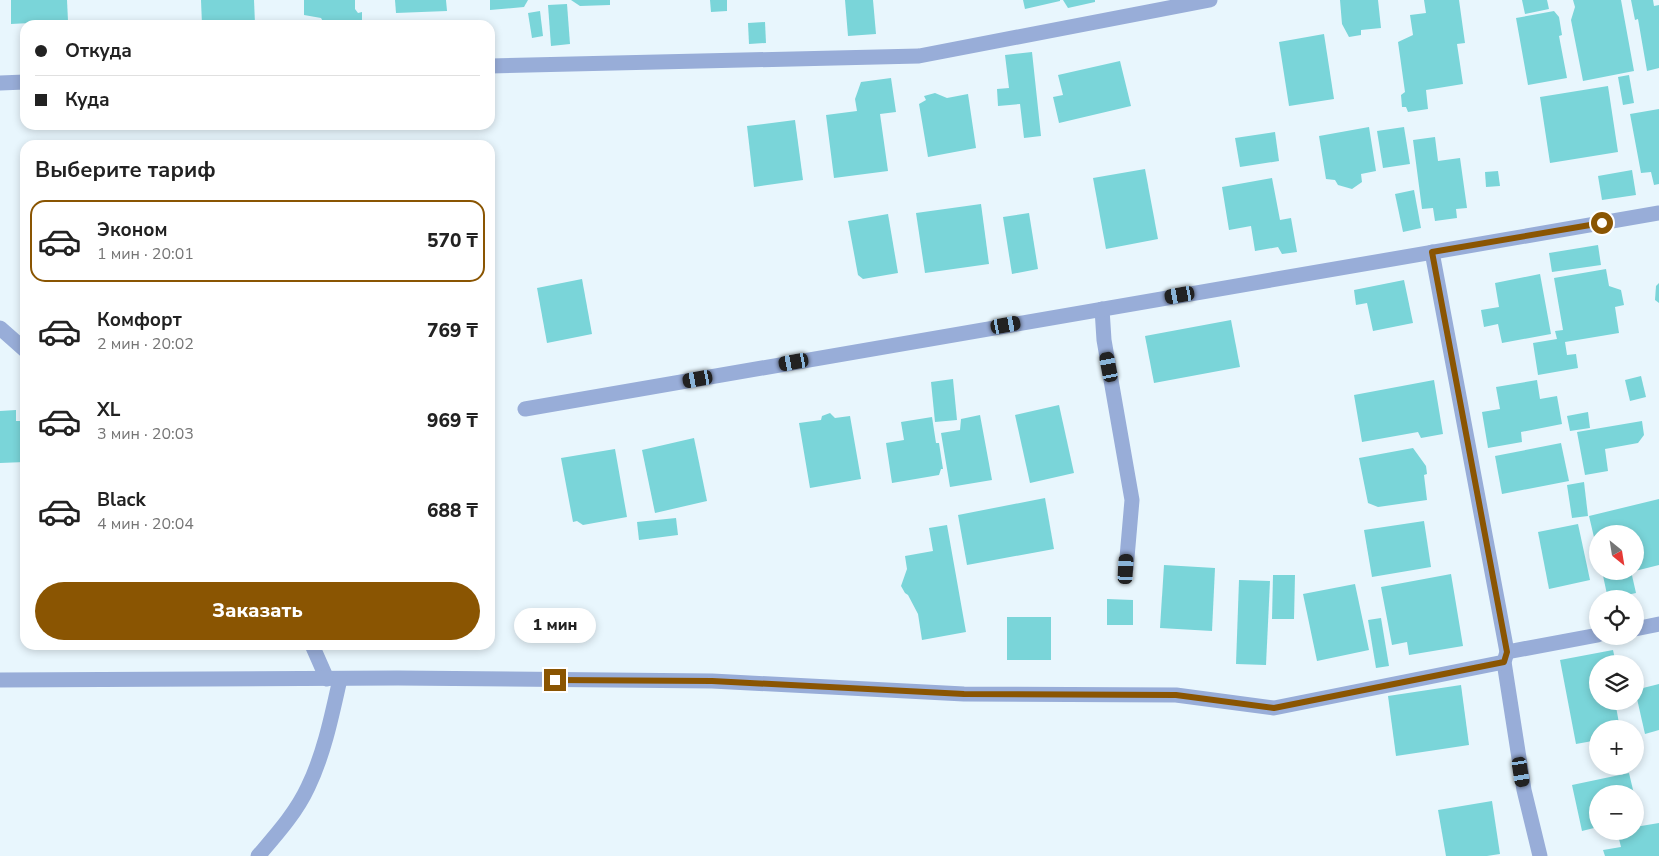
<!DOCTYPE html>
<html lang="ru">
<meta charset="utf-8">
<style>
:root{--surface:#fff;--page:#f2f2f2;--text:#222;--muted:#767676;--line:#e0e0e0;--accent:#8a5502}
body{margin:0;font-family:"Nunito Sans",sans-serif;background:var(--page);color:var(--text);height:100vh;display:flex;flex-direction:column;font-size:19px;white-space:nowrap}
*{box-sizing:border-box;margin:0}
p{font-size:16px;color:var(--muted)}
.icon{flex:none;width:28px;height:28px;fill:none;stroke:currentColor;stroke-width:2;stroke-linecap:round;stroke-linejoin:round}
.map{position:relative;flex:1;overflow:hidden}
.panel{position:absolute;left:20px;top:140px;width:475px;height:510px;display:flex;flex-direction:column;background:var(--surface);border-radius:15px;box-shadow:0 2px 8px #0003}
.panel>*{flex:none}
.banner{position:absolute;left:20px;top:20px;width:475px;height:110px;border-radius:15px;box-shadow:0 2px 8px #0003;display:grid;align-content:center;height:110px;padding:0 15px;background:var(--surface)}
.needle{width:32px;rotate:150deg}
.tools{position:absolute;left:1589px;top:525px;display:grid;gap:10px}
.tools a{display:grid;place-items:center;width:55px;height:55px;border-radius:50%;background:var(--surface);box-shadow:0 2px 8px #0003;font-size:25px}
.end{position:absolute;width:22px;height:22px;margin:-11px;border:6px solid #8a5502;background:#fff;box-shadow:0 0 0 2px #fff}
.from{border-radius:50%}
.bubble{position:absolute;height:35px;border-radius:18px;background:var(--surface);box-shadow:0 2px 8px #0003;font-size:16px;font-weight:800;line-height:35px;text-align:center}
.car{position:absolute;width:15px;height:30px;margin:-15px -8px;border-radius:6px;box-shadow:0 0 4px 1px #0007;background:linear-gradient(#222 24%,#8ab4d8 0 40%,#222 0 76%,#8ab4d8 0 86%,#222 0)}
.banner b{display:flex;align-items:center;gap:18px;height:48px;font-size:19px}
.banner b+b{border-top:1px solid var(--line)}
.banner i{width:12px;height:12px;background:var(--text)}
ul{padding:0;list-style:none}
li{display:flex;align-items:center;gap:15px;height:82px;margin:0 10px 8px;padding:0 5px;border:2px solid transparent;border-radius:15px}
li div{flex:1}
li b{display:block;font-size:19px}
li em{font-style:normal;font-weight:800}
li.active{border-color:var(--accent)}
li>.icon{width:45px;height:45px;stroke-width:1.5}
h2{padding:0 15px;font-size:22px;line-height:60px}
.cta{display:flex;gap:10px;margin-top:auto;padding:10px 15px}
.cta a{flex:1;height:58px;border-radius:30px;background:var(--accent);color:#fff;font-size:20px;font-weight:800;line-height:58px;text-align:center}
.map>svg:first-child{display:block}
.building{fill:#7ad5d9}
.lines{fill:none;stroke-linecap:round;stroke-linejoin:round}
.street{stroke:#98add8;stroke-width:15}
.route{stroke:#8a5502;stroke-width:6}
</style>
<div class="map">
<svg width="1659" height="856" viewBox="0 0 1659 856">
<rect width="100%" height="100%" fill="#e8f6fd"/>
<!-- building -->
<g class="building">
<path d="M11,0h56l1,21 -57,3z"/>
<path d="M201,0h53l1,24 -53,1z"/>
<path d="M304,0h51v9l3,4 4,-1v13h-37l-4,-7 -17,-3z"/>
<path d="M395,0h51l1,11 -51,2z"/>
<path d="M490,0h38l-4,7 -34,3z"/>
<path d="M571,0h39v5l-30,1z"/>
<path d="M710,0h17v11l-16,1z"/>
<path d="M845,0h28l3,34 -28,2z"/>
<path d="M1023,0h37v1l-35,8z"/>
<path d="M1063,0h32v2l-27,6z"/>
<path d="M1340,0h38l3,28 -20,2v5l-12,2 -7,-13z"/>
<path d="M1424,0h35l6,43 -8,1 6,40 -37,6 2,19 -20,3 -2,-5h-4l-1,-12 4,-3 -7,-50 15,-7 -3,-20 16,-2z"/>
<path d="M1522,0h25l2,9 -24,5z"/>
<path d="M1573,0h48l13,71 -51,10 -12,-61 4,-13z"/>
<path d="M1631,0h22l1,6 5,-1v63l-12,3 -9,-52 -3,1z"/>
<path d="M567,4l3,40 -19,2 -3,-41z"/>
<path d="M540,11l3,25 -11,2 -4,-25z"/>
<path d="M1554,11l5,6 3,18 -3,1 8,42 -39,7 -12,-67z"/>
<path d="M765,22l1,21 -17,1 -1,-21z"/>
<path d="M1324,34l10,65 -45,7 -10,-64z"/>
<path d="M1032,52l9,84 -17,2 -4,-34 -22,2 -1,-17 12,-1 -4,-33z"/>
<path d="M1120,61l11,45 -72,17 -6,-26 10,-2 -5,-20z"/>
<path d="M1629,75l5,28 -11,2 -5,-28z"/>
<path d="M891,78l5,34 -16,2 8,57 -54,7 -8,-63 31,-4 -2,-12 6,-17z"/>
<path d="M1608,86l10,66 -68,11 -10,-66z"/>
<path d="M935,93l12,5 21,-4 8,54 -48,9 -9,-53 7,-4 -2,-4z"/>
<path d="M1659,109v75l-5,1 -3,-13 -10,1 -11,-59z"/>
<path d="M795,120l8,60 -49,7 -7,-61z"/>
<path d="M1369,127l7,44 -15,3 1,8 -10,7 -14,-4 -3,-5 -9,-1 -7,-43z"/>
<path d="M1404,127l6,37 -27,4 -6,-37z"/>
<path d="M1275,132l4,29 -39,6 -5,-29z"/>
<path d="M1435,137l3,24 22,-3 7,50 -11,1 1,9 -22,3 -2,-13 -11,1 -9,-69z"/>
<path d="M1145,169l13,70 -52,10 -13,-71z"/>
<path d="M1632,170l4,25 -34,5 -4,-24z"/>
<path d="M1498,171l2,15 -14,1 -1,-15z"/>
<path d="M1272,178l8,42 11,-2 6,34 -15,2 -4,-7 -23,4 -4,-25 -22,4 -7,-43z"/>
<path d="M1414,190l7,38 -18,4 -8,-38z"/>
<path d="M981,204l8,60 -64,9 -9,-60z"/>
<path d="M1029,213l9,56 -26,5 -9,-57z"/>
<path d="M888,214l10,59 -35,6 -5,-4 -10,-54z"/>
<path d="M1598,245l3,20 -49,7 -3,-19z"/>
<path d="M1606,269l3,17 12,4 3,15 -9,2 4,26 -54,9 2,13 9,-1 2,14 -40,7 -5,-32 24,-4 -2,-8 8,-1 -9,-52z"/>
<path d="M1540,274l11,60 -49,9 -4,-19 -14,3 -3,-17 18,-3 -4,-24z"/>
<path d="M582,279l10,55 -45,9 -10,-55z"/>
<path d="M1404,280l9,43 -40,8 -6,-28 -11,2 -2,-15z"/>
<path d="M1659,283v20l-4,-3 1,-14z"/>
<path d="M1231,320l9,47 -86,16 -9,-47z"/>
<path d="M1641,376l5,21 -16,4 -5,-21z"/>
<path d="M953,379l4,41 -22,2 -4,-40z"/>
<path d="M1434,380l9,54 -22,4 -3,-6 -56,10 -8,-47z"/>
<path d="M1537,380l3,19 17,-3 5,28 -41,8 1,10 -34,6 -6,-36 18,-3 -4,-22z"/>
<path d="M1059,405l15,68 -44,10 -15,-68z"/>
<path d="M16,410v11h9v41l-25,1v-52z"/>
<path d="M1588,412l2,16 -20,3 -3,-15z"/>
<path d="M830,413l5,5 15,-2 11,63 -51,9 -11,-65 22,-3 1,-4z"/>
<path d="M980,415l12,65 -42,7 -9,-54 19,-3 1,-11z"/>
<path d="M932,417l4,26h3l4,26h-2l-2,6 -47,8 -6,-40 18,-3 -3,-18z"/>
<path d="M1642,421l2,14 -6,8 -33,6 3,22 -23,4 -8,-43z"/>
<path d="M694,438l13,63 -52,12 -13,-63z"/>
<path d="M1561,443l8,38 -67,13 -7,-38z"/>
<path d="M1413,448l13,18 1,8 -3,1 3,25 -49,7 -10,-4 -9,-45z"/>
<path d="M615,449l12,68 -44,8 -6,-4 -4,1 -12,-64z"/>
<path d="M1584,482l4,34 -16,2 -5,-33z"/>
<path d="M1045,498l9,51 -87,16 -9,-50z"/>
<path d="M1659,499v66l-24,6v-37h-37l-1,16 -8,-34z"/>
<path d="M676,518l2,17 -39,5 -2,-18z"/>
<path d="M1424,521l7,46 -59,10 -8,-47z"/>
<path d="M1578,524l12,56 -41,9 -11,-57z"/>
<path d="M947,525l19,107 -44,8 -4,-26 -10,-19 -3,-2 -4,-7 6,-17 -2,-13 28,-5 -4,-23z"/>
<path d="M1164,565l51,3 -3,63 -52,-3z"/>
<path d="M1602,571h29l5,22 -28,6z"/>
<path d="M1451,574l12,72 -54,9 -2,-13 -15,3 -11,-58z"/>
<path d="M1273,575h22l-1,44h-22z"/>
<path d="M1239,580l31,1 -4,84 -30,-1z"/>
<path d="M1355,584l14,66 -52,11 -14,-67z"/>
<path d="M1107,599l26,1v25h-26z"/>
<rect x="1007" y="617" width="44" height="43"/>
<path d="M1381,618l8,48 -13,2 -8,-48z"/>
<path d="M1613,650l3,14h-18v37h17l5,28h-22v11l-22,4 -16,-84z"/>
<path d="M1659,684v46l-14,4 -10,-44z"/>
<path d="M1461,685l8,60 -73,11 -8,-60z"/>
<path d="M1629,773l5,21h-36v33l-16,4 -10,-46z"/>
<path d="M1492,801l8,53 -13,2h-41l-8,-46z"/>
<path d="M1659,823v33h-54l-2,-6 18,-3 -4,-16h18v-4z"/>
</g>
<g class="lines">
<!-- street -->
<g class="street">
<path d="M490,66l429,-10 291,-56"/>
<path d="M0,83l25,-1"/>
<path d="M1432,252l75,400 -3,10 20,128 16,66"/>
<path d="M1102,309l2,31 28,160 -6,69"/>
<path d="M0,328l25,22"/>
<path d="M525,409l1134,-196"/>
<path d="M1635,629l24,-5"/>
<path d="M312,645l15,34"/>
<path d="M1507,652l91,-17"/>
<path d="M0,680l398,-2 314,3 252,13 212,1 98,13 230,-46"/>
<path d="M258,856c18,-21 38,-43 50,-69 16,-33 24,-72 32,-108"/>
</g>
</g>
<g class="lines">
<!-- route -->
<path class="route" d="M555,680l157,1 252,13 212,1 98,13 230,-46 3,-10 -75,-400 170,-29"/>
</g>
</svg>
<div class="tools">
<a><svg class="needle" viewBox="-14 -14 28 28"><path d="M0-13l5 13h-10z" fill="#e53935"/><path d="M0 13l5-13h-10z" fill="#767676"/></svg></a>
<a><svg class="icon" aria-label="locate" viewBox="0 0 24 24"><circle cx="12" cy="12" r="6"/><path d="M12 2v4M12 18v4M2 12h4M18 12h4"/></svg></a>
<a><svg class="icon" aria-label="layers" viewBox="0 0 24 24"><path d="M12 4l9 5-9 5-9-5zM3 14l9 5 9-5"/></svg></a>
<a>+</a>
<a>−</a>
</div>
<i class="end from" style="left:1602px;top:223px"></i>
<i class="end" style="left:555px;top:680px"></i>
<div class="bubble" style="left:514px;top:608px;width:82px">1 мин</div>
<i class="car" style="left:1180px;top:295px;rotate:260deg"></i>
<i class="car" style="left:1006px;top:325px;rotate:80deg"></i>
<i class="car" style="left:794px;top:362px;rotate:260deg"></i>
<i class="car" style="left:1109px;top:367px;rotate:349deg"></i>
<i class="car" style="left:698px;top:379px;rotate:260deg"></i>
<i class="car" style="left:1126px;top:569px;rotate:3deg"></i>
<i class="car" style="left:1521px;top:772px;rotate:171deg"></i>
<div class="banner">
<b><i class="from"></i>Откуда</b>
<b><i></i>Куда</b>
</div>
<section class="panel">
<h2>Выберите тариф</h2>
<ul>
<li class="active"><svg class="icon" aria-label="car" viewBox="0 0 24 24"><path d="M5 17H2v-5l4-1 3-4h7l3 4 3 1v5h-3M9 17h6M6 11h13"/><circle cx="7" cy="17" r="2"/><circle cx="17" cy="17" r="2"/></svg><div><b>Эконом</b><p>1 мин · 20:01</p></div><em>570 ₸</em></li>
<li><svg class="icon" aria-label="car" viewBox="0 0 24 24"><path d="M5 17H2v-5l4-1 3-4h7l3 4 3 1v5h-3M9 17h6M6 11h13"/><circle cx="7" cy="17" r="2"/><circle cx="17" cy="17" r="2"/></svg><div><b>Комфорт</b><p>2 мин · 20:02</p></div><em>769 ₸</em></li>
<li><svg class="icon" aria-label="car" viewBox="0 0 24 24"><path d="M5 17H2v-5l4-1 3-4h7l3 4 3 1v5h-3M9 17h6M6 11h13"/><circle cx="7" cy="17" r="2"/><circle cx="17" cy="17" r="2"/></svg><div><b>XL</b><p>3 мин · 20:03</p></div><em>969 ₸</em></li>
<li><svg class="icon" aria-label="car" viewBox="0 0 24 24"><path d="M5 17H2v-5l4-1 3-4h7l3 4 3 1v5h-3M9 17h6M6 11h13"/><circle cx="7" cy="17" r="2"/><circle cx="17" cy="17" r="2"/></svg><div><b>Black</b><p>4 мин · 20:04</p></div><em>688 ₸</em></li>
</ul>
<div class="cta"><a>Заказать</a></div>
</section>
</div>
